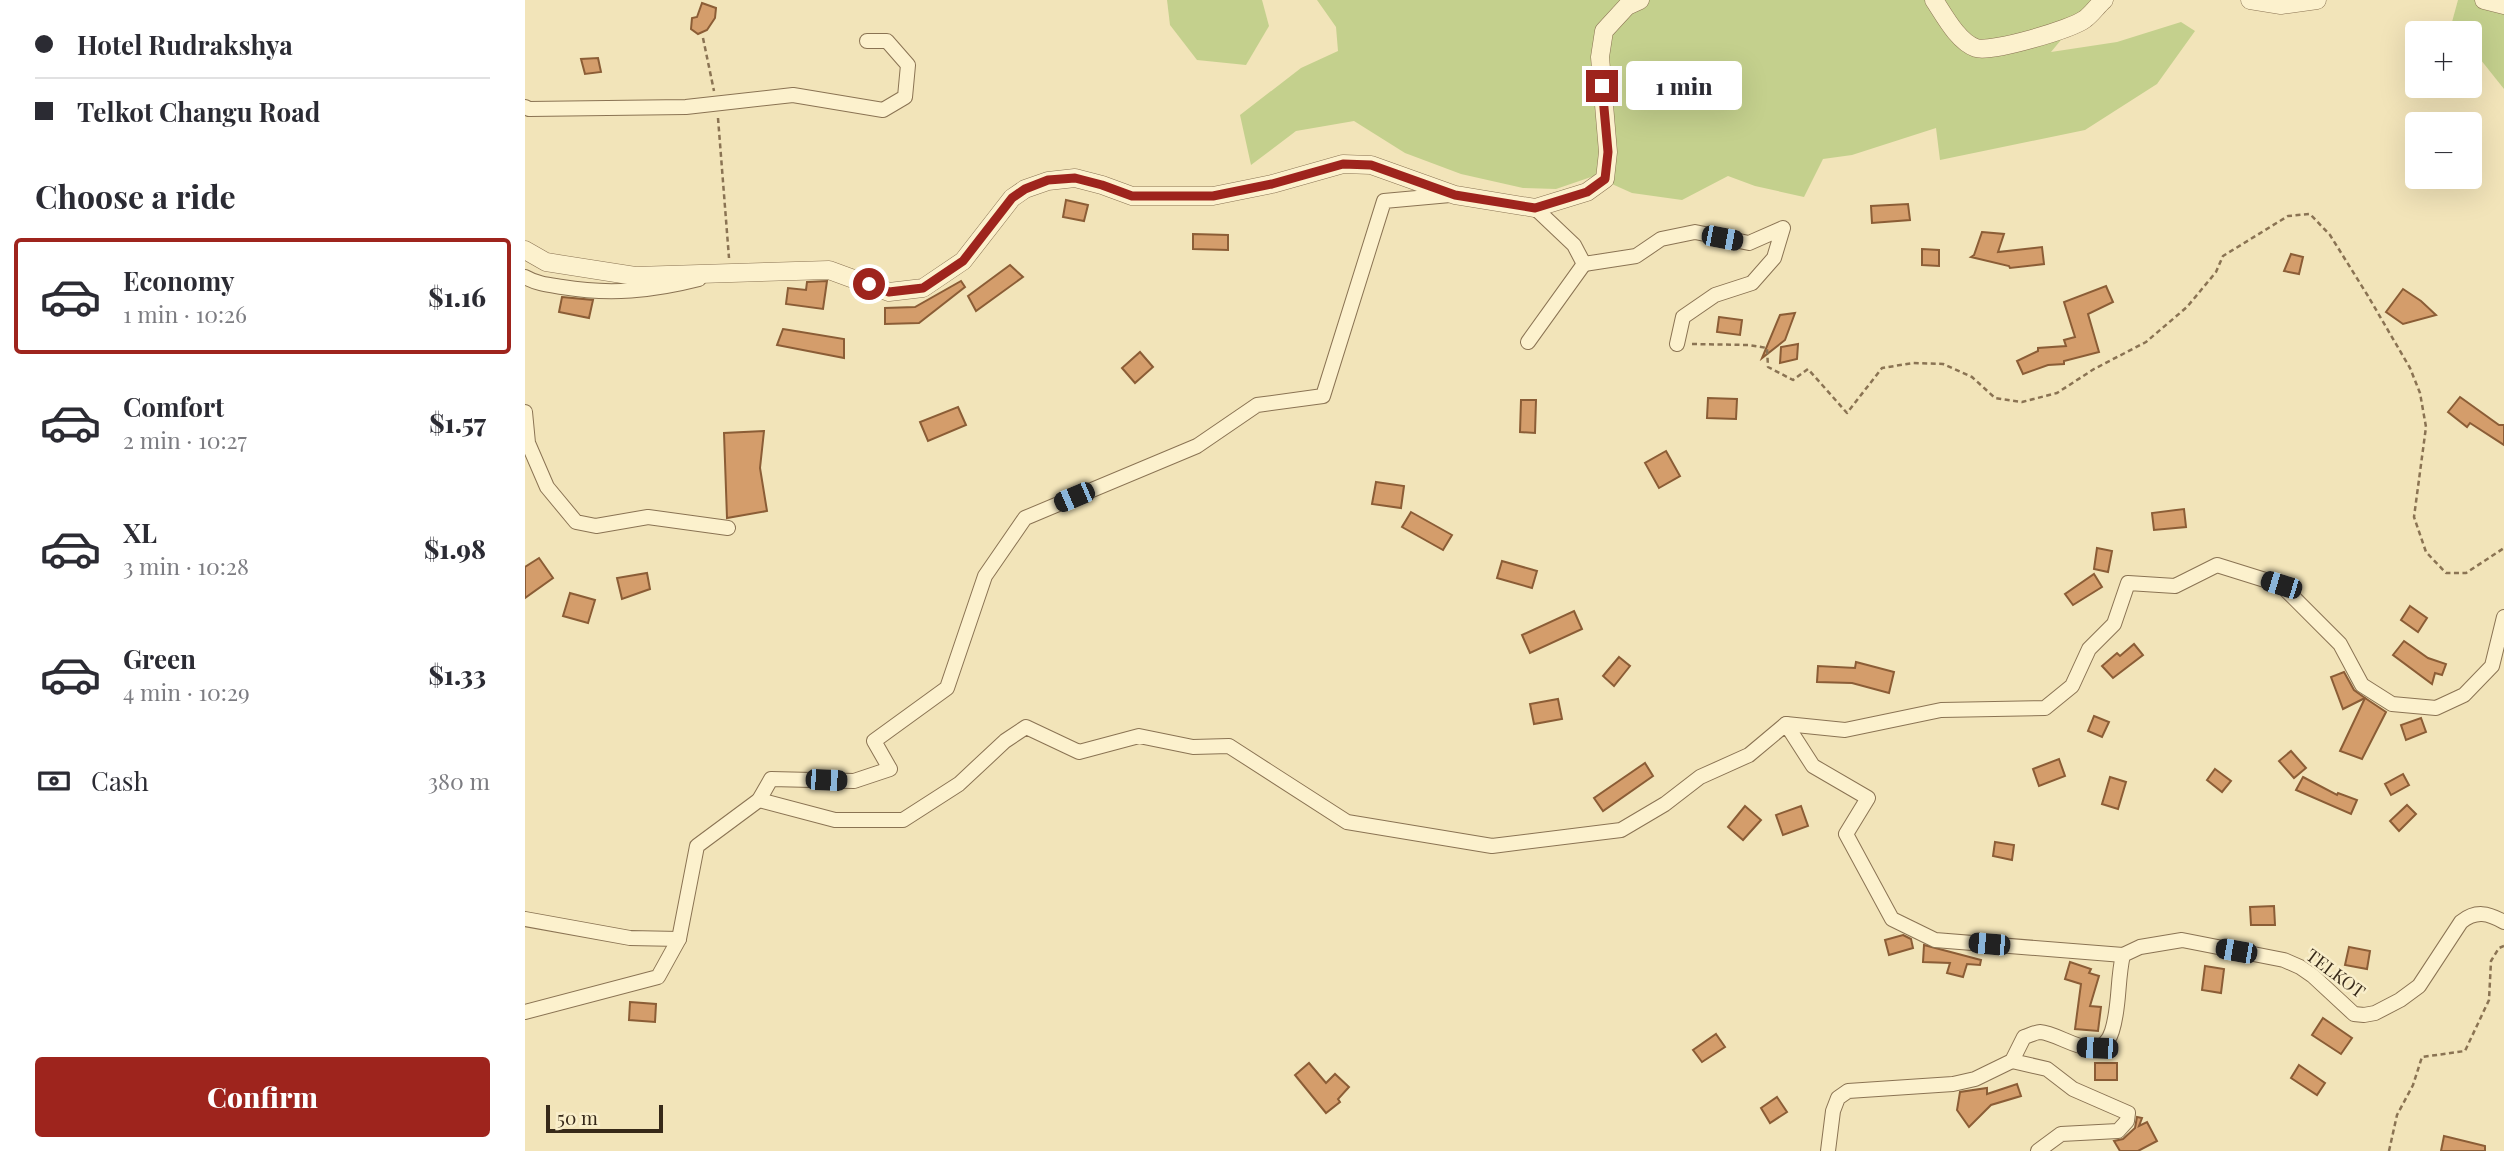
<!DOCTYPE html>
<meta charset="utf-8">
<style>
:root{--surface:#fff;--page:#f2f2f3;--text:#2b2b33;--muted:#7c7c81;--line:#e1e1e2;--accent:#9e241d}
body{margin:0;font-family:"Playfair Display",serif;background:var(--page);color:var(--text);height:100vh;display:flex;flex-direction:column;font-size:26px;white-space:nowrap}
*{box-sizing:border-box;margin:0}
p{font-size:23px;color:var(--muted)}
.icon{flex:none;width:38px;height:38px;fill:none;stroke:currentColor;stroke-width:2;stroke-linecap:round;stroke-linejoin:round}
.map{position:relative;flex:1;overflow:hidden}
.side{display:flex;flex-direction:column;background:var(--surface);width:525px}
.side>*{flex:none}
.top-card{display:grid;align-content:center;height:154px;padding:0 35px;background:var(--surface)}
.fabs{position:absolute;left:1880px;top:21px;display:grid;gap:14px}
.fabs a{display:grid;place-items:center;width:77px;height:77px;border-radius:7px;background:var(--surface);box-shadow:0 7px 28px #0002;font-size:35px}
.scale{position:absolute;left:21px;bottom:18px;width:117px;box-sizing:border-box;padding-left:7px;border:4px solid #372919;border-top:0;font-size:19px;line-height:24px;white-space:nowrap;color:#372919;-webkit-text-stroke:5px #f9eeca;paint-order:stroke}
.end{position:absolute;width:32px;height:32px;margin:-16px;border:9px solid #9e241d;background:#fff;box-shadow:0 0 0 4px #fff}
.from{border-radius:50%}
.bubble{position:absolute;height:49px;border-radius:7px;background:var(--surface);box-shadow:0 7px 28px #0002;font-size:23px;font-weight:800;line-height:49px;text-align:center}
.car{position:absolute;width:21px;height:42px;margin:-21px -10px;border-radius:9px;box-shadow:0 0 5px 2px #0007;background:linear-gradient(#222 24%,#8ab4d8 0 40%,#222 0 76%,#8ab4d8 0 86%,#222 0)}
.top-card b{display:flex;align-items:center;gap:24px;height:66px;font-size:26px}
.top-card b+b{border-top:2px solid var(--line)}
.top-card i{width:18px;height:18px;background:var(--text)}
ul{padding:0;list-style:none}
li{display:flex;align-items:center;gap:21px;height:116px;margin:0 14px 10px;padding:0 21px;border:4px solid transparent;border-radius:7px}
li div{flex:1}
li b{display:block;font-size:26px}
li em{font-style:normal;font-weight:800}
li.current{border-color:var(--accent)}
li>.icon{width:63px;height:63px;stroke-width:1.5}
h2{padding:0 35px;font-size:32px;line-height:84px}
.pay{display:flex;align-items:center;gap:18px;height:77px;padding:0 35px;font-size:26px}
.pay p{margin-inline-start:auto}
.action{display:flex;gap:14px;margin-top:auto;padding:14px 35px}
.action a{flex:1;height:80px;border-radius:7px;background:var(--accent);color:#fff;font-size:28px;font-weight:800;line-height:80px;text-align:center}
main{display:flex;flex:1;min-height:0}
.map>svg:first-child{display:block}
.green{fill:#c4d08d}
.building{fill:#d49d6b;stroke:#8b5d36;stroke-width:2}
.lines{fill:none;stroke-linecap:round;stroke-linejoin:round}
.minor-casing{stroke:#8a7353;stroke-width:16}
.tertiary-casing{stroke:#8a7353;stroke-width:19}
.path{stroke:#8a7353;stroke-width:2.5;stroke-dasharray:5 3.5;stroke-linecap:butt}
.minor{stroke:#fcf1cd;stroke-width:14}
.tertiary{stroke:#fcf1cd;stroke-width:18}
.route{stroke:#9e241d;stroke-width:9}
.labels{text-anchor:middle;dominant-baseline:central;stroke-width:5;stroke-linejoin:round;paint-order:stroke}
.street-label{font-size:18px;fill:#372919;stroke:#f9eeca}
</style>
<main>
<section class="side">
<div class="top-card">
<b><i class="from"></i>Hotel Rudrakshya</b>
<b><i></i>Telkot Changu Road</b>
</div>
<h2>Choose a ride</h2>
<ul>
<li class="current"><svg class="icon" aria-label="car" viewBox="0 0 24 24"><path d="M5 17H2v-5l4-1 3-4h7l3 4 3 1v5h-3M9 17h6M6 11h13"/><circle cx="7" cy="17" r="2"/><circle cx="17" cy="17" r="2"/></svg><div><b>Economy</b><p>1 min · 10:26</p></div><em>$1.16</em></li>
<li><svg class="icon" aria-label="car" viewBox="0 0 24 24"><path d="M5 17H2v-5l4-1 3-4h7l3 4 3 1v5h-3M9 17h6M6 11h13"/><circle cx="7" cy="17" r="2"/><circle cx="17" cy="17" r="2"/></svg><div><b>Comfort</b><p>2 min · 10:27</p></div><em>$1.57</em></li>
<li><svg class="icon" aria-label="car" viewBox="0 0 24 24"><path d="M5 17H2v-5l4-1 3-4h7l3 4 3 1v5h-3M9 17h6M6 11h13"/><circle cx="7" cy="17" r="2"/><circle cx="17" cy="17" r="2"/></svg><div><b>XL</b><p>3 min · 10:28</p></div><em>$1.98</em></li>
<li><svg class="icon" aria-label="car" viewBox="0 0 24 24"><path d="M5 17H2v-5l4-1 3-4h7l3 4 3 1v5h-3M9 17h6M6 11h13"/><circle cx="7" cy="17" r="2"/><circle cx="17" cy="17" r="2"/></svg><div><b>Green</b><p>4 min · 10:29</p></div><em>$1.33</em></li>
</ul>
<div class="pay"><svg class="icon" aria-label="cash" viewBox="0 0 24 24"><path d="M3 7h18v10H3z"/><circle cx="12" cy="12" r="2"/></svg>Cash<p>380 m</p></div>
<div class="action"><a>Confirm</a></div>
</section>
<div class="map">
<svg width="1979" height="1151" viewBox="0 0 1979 1151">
<rect width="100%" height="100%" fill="#f2e4b9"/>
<!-- green -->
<g class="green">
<path d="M642,0h95l7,26 -23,39 -49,-5 -27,-35z"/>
<path d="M792,0h777l-43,52 66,-10 64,-20 14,9 -38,53 -72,46 -145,30 -4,-32 -84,27 -29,4 -19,38 -49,-11 -27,-10 -46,24 -50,-7 -38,-17 -38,13 -33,-1 -62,-14 -56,-21 -51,-32 -58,10 -45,34 -11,-50 61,-47 37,-17 -2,-24z"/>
<path d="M1933,0h46v89l-35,-44v-12h-9l-8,-11z"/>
</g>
<!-- building -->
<g class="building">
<path d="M177,3l14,5 -1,10 -8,12 -9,4 -7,-5 1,-11 5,-1z"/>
<path d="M73,58l3,14 -16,2 -4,-15z"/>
<path d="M541,200l22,5 -4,16 -21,-4z"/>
<path d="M1383,204l2,16 -38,3 -1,-17z"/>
<path d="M1457,232l22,2 -6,18 44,-5 2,17 -34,4 -1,-2 -38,-9 3,-2z"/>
<path d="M668,234l35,1v15l-35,-1z"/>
<path d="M1397,249l17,1v16l-17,-1z"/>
<path d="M1766,254l12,3 -4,17 -15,-3z"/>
<path d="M485,265l13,12 -47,34 -8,-15z"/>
<path d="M302,281l-4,28 -37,-5 2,-16 18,2 1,-8z"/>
<path d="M436,281l4,6 -46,36 -34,1v-16l30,-1z"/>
<path d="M1581,286l7,16 -25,12 11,38 -35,9v3l-16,1 -25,9 -6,-13 21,-10v-3l28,-2 -2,-6 11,-3 -11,-35z"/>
<path d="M1878,289l18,12 15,14 -33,9 -17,-12z"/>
<path d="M37,297l31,3 -4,18 -30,-6z"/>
<path d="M1270,313l-10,27 -23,18 18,-43z"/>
<path d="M1194,317l23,3 -2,15 -23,-3z"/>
<path d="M258,329l61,10v19l-67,-13z"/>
<path d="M1273,344l-1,15 -17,4 1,-16z"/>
<path d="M615,352l13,15 -18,16 -13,-15z"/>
<path d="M1935,397l39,28h5v20l-34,-22 -3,4 -19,-15z"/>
<path d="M1183,398l29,1 -1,20 -29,-1z"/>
<path d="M996,400h15l-1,33 -15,-1z"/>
<path d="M433,407l8,18 -38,16 -8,-19z"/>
<path d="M239,431l-4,37 7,43 -40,7 -3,-85z"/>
<path d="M1141,451l14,25 -21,12 -14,-25z"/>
<path d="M851,482l28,4 -3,22 -29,-4z"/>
<path d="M1659,509l2,18 -32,3 -2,-17z"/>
<path d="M886,512l41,23 -9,15 -41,-23z"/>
<path d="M1572,548l15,3 -4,21 -14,-3z"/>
<path d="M14,558l14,20 -28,20v-31z"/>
<path d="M977,561l35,10 -5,17 -35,-10z"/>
<path d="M122,573l3,16 -28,10 -5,-21z"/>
<path d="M1569,574l8,13 -29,18 -8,-11z"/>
<path d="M45,593l25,7 -7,23 -25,-7z"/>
<path d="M1885,606l17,12 -9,14 -17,-12z"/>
<path d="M1049,611l8,18 -52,24 -8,-18z"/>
<path d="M1879,641l24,17 18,6 -4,11 -7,-2 -3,11 -39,-29z"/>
<path d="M1609,644l9,11 -30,23 -11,-12 15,-13 3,3z"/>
<path d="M1094,657l11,9 -16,20 -11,-10z"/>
<path d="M1331,662l38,10 -5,21 -37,-10 -35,-1 1,-16 37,2z"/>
<path d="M1819,672l10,18 11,8 -22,11 -12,-32z"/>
<path d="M1840,698l21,14 -24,47 -22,-8z"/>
<path d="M1033,699l4,20 -28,5 -4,-20z"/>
<path d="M1569,716l15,6 -7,15 -14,-6z"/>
<path d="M1896,718l5,14 -20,8 -5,-15z"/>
<path d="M1766,751l15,17 -12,10 -15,-17z"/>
<path d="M1534,759l6,17 -26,10 -6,-17z"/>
<path d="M1120,763l8,13 -50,35 -9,-13z"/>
<path d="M1690,769l16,12 -9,11 -15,-12z"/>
<path d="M1878,774l6,11 -18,10 -6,-11z"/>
<path d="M1585,777l16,5 -8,27 -16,-5z"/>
<path d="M1778,777l34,18 1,-2 19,7 -6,14 -55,-24z"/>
<path d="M1882,805l9,9 -17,17 -9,-10z"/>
<path d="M1220,806l16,14 -18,20 -15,-13z"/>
<path d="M1276,806l7,20 -25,9 -7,-20z"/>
<path d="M1470,842l19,3 -2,15 -19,-4z"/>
<path d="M1749,906l1,19h-24l-1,-18z"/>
<path d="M1378,935l8,4 2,9 -24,7 -4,-15z"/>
<path d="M1399,945l57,15 -1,5 -13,-1 -4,13 -16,-4 3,-10 -27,-1z"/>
<path d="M1824,947l21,4 -3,18 -22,-4z"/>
<path d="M1545,962l21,7 -2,4 10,3 -9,30 11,1 -3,24 -23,-2 6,-45 -16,-5z"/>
<path d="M1680,966l19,3 -3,24 -19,-3z"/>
<path d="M105,1002l26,2 -1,18 -26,-2z"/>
<path d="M1798,1018l29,20 -11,16 -29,-19z"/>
<path d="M1191,1034l9,13 -23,15 -9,-12z"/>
<path d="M784,1063l17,20 9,-9 14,13 -11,12 2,3 -14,11 -31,-38z"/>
<rect x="1570" y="1063" width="22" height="17"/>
<path d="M1774,1065l26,18 -8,12 -26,-17z"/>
<path d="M1492,1084l4,12 -30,9 -22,22 -12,-17 3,-18 27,-4v6z"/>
<path d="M1252,1097l10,15 -17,11 -9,-15z"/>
<path d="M1612,1117l5,1 -3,8 8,-4 10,19 -19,10h-18l-6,-10 9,-2 12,-11z"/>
<path d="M1919,1136l41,10v5h-44z"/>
</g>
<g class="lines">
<!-- minor casing -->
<g class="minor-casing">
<g id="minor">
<path d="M0,107l4,2 157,-2 107,-12 90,15 22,-13 3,-32 -21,-24h-20"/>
<path d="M1010,208l39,37 10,19 52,-8 25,-17 34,-7 54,11 34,-15 -9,30 -22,25 -37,12 -32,22 -6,27"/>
<path d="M0,277c12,7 24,8 37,10 48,8 90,4 137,-8"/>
<path d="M1003,342l56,-78"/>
<path d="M0,412l3,31 19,44 29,35 20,4 52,-9 80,11"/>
<path d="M1261,724l59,6 96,-20 104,-2 27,-22 17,-37 25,-25 14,-41 47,3 42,-21 64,20 59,59 22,41 30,19 44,4 28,-13 28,-29 12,-49"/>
<path d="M234,800l76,20h68l56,-36 46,-43 21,-14 53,25 60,-16 54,11 36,-1 118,76 145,24 129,-16 44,-26 35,-27 49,-22 37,-31 27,42 55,32 -22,36 46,85 43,21 188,15"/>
<path d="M0,919l105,19 49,1"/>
<path d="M0,1012l133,-35 21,-38 18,-93 62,-46 12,-21 83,2 36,-12 -16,-28 73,-53 38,-112 40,-58 172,-72 60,-41 66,-9 61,-195 66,-6"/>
<path d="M1487,1061l35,8 26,20 55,24 -1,8 -9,10 -57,3 -23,17"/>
<path d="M1303,1151l5,-40 5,-13 10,-7 105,-7 22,-5 37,-18 12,-24c4,-1 12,-5 16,-5 22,1 60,37 72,-1 8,-25 5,-51 11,-76l17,-8 42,-7 102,20 16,7 13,9 41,38 10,1 11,-2 25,-13 19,-14 42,-64c15,-12 27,-9 43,0"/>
</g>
</g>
<!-- tertiary casing -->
<g class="tertiary-casing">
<g id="tertiary">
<path d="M1409,0c10,15 24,42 42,48 15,5 96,-19 109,-29 7,-5 12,-13 19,-19"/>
<path d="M1725,0l31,5 36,-5"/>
<path d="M1959,0l20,5"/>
<path d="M0,250l21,12 89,14 194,-6 60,22 34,-4 40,-27 49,-63 13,-9 23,-8 27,-3 27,7 30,11h81l59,-12 71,-20 28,1 84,30 80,13 52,-16 18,-13 3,-27 -8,-95 4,-26 23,-25 13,-6"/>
</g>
</g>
<!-- path -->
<g class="path">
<path d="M178,38l11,53"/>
<path d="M193,118l11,140"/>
<path d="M1167,344l57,1 18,3 1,19 25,13 15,-11 39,44 35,-45 31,-5 30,1 29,13 23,21 27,4 35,-9 37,-24 52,-27 41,-35 29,-35 7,-16 65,-40 22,-2 20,21 38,61 42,72 10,25 6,34 -12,90 12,35 20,21h20l38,-25"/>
<path d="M1864,1151l8,-36 16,-30 9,-28 43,-6 24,-51 2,-39 8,-13 5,-2"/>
</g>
<!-- minor -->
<use href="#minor" class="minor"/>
<!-- tertiary -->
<use href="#tertiary" class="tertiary"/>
</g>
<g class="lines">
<!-- route -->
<path class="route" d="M344,284l20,8 34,-4 40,-27 49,-63 13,-9 23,-9 27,-2 27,7 30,11h81l59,-12 71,-20 28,1 84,30 80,13 52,-16 18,-13 3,-27 -6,-66"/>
</g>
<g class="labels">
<!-- street labels -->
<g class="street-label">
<text transform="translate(1811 973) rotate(37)">TELKOT</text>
</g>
</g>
</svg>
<div class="fabs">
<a>+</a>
<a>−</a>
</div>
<div class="scale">50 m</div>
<i class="end from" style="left:344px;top:284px"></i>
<i class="end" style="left:1077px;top:86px"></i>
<div class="bubble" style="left:1101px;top:61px;width:116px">1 min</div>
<i class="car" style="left:1197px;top:238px;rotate:101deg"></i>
<i class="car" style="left:549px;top:497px;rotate:247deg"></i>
<i class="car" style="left:1756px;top:585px;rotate:287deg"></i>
<i class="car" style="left:301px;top:780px;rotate:92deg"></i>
<i class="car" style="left:1464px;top:944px;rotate:275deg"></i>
<i class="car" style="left:1711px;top:951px;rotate:280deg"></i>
<i class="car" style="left:1572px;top:1048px;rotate:272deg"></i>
</div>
</main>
